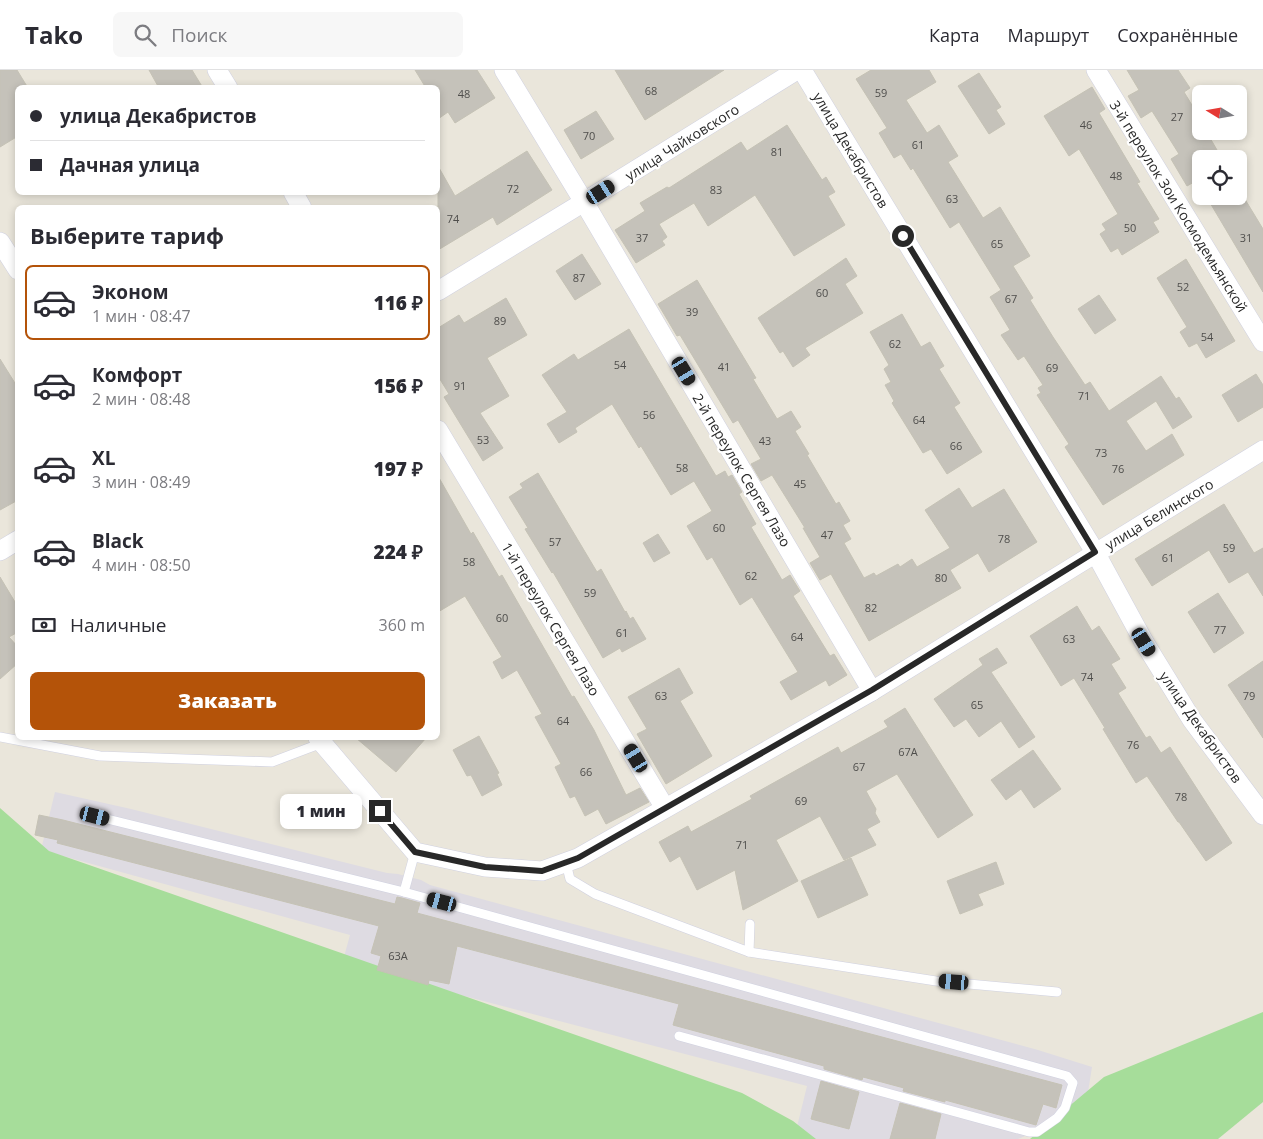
<!DOCTYPE html>
<html lang="ru">
<meta charset="utf-8">
<style>
:root{--surface:#fff;--page:#f7f7f7;--text:#2b2b33;--muted:#7c7c81;--line:#e1e1e2;--accent:#b45309}
body{margin:0;font-family:"Open Sans",sans-serif;background:var(--page);color:var(--text);height:100vh;display:flex;flex-direction:column;font-size:19px;white-space:nowrap}
*{box-sizing:border-box;margin:0}
p{font-size:16px;color:var(--muted)}
.icon{flex:none;width:28px;height:28px;fill:none;stroke:currentColor;stroke-width:2;stroke-linecap:round;stroke-linejoin:round}
.map{position:relative;flex:1;overflow:hidden}
.drawer{position:absolute;left:15px;top:135px;width:425px;height:535px;display:flex;flex-direction:column;background:var(--surface);border-radius:8px;box-shadow:0 2px 8px #0003}
.drawer>*{flex:none}
.guide{position:absolute;left:15px;top:15px;width:425px;height:110px;border-radius:8px;box-shadow:0 2px 8px #0003;display:grid;align-content:center;height:110px;padding:0 15px;background:var(--surface)}
.needle{width:32px;rotate:281deg}
.tools{position:absolute;left:1192px;top:15px;display:grid;gap:10px}
.tools a{display:grid;place-items:center;width:55px;height:55px;border-radius:8px;background:var(--surface);box-shadow:0 2px 8px #0003;font-size:25px}
.end{position:absolute;width:22px;height:22px;margin:-11px;border:6px solid #282828;background:#fff;box-shadow:0 0 0 2px #fff}
.from{border-radius:50%}
.bubble{position:absolute;height:35px;border-radius:8px;background:var(--surface);box-shadow:0 2px 8px #0003;font-size:16px;font-weight:800;line-height:35px;text-align:center}
.car{position:absolute;width:15px;height:30px;margin:-15px -8px;border-radius:6px;box-shadow:0 0 4px 1px #0007;background:linear-gradient(#222 24%,#8ab4d8 0 40%,#222 0 76%,#8ab4d8 0 86%,#222 0)}
.guide b{display:flex;align-items:center;gap:18px;height:48px;font-size:19px}
.guide b+b{border-top:1px solid var(--line)}
.guide i{width:12px;height:12px;background:var(--text)}
ul{padding:0;list-style:none}
li{display:flex;align-items:center;gap:15px;height:75px;margin:0 10px 8px;padding:0 5px;border:2px solid transparent;border-radius:8px}
li div{flex:1}
li b{display:block;font-size:19px}
li em{font-style:normal;font-weight:800}
li.current{border-color:var(--accent)}
li>.icon{width:45px;height:45px;stroke-width:1.5}
h2{padding:0 15px;font-size:22px;line-height:60px}
.pay{display:flex;align-items:center;gap:12px;height:55px;padding:0 15px;font-size:19px}
.pay p{margin-inline-start:auto}
.primary-button{display:flex;gap:10px;margin-top:auto;padding:10px 15px}
.primary-button a{flex:1;height:58px;border-radius:8px;background:var(--accent);color:#fff;font-size:20px;font-weight:800;line-height:58px;text-align:center}
header{display:flex;align-items:center;gap:30px;box-sizing:border-box;height:70px;padding:0 25px;background:var(--surface);border-bottom:1px solid var(--line)}
header strong{font-size:24px}
nav{display:flex;gap:28px;margin-inline-start:auto;font-size:18px}
.search{width:350px;height:45px;background:var(--page);display:flex;align-items:center;gap:12px;box-sizing:border-box;padding:0 18px;border-radius:8px;color:var(--muted);font-size:19px}
.map>svg:first-child{display:block}
.industrial{fill:#dedbe2}
.green{fill:#a6dd9a}
.building{fill:#c5c2ba;stroke:#c5c2b5}
.lines{fill:none;stroke-linecap:round;stroke-linejoin:round}
.lane-casing{stroke:#d0d1e0;stroke-width:10}
.street-casing{stroke:#d0d1e0;stroke-width:20}
.lane{stroke:#fff;stroke-width:9}
.street{stroke:#fff;stroke-width:19}
.route{stroke:#282828;stroke-width:6}
.labels{text-anchor:middle;dominant-baseline:central;stroke-width:4.5;stroke-linejoin:round;paint-order:stroke}
.number-label{font-size:11px;fill:#4f4e4c}
.street-label{font-size:14px;fill:#282828;stroke:#fff}
</style>
<header>
<strong>Tako</strong>
<div class="search"><svg class="icon" aria-label="search" viewBox="0 0 24 24"><circle cx="10" cy="10" r="6"/><path d="M15 15l6 6"/></svg>Поиск</div>
<nav><a>Карта</a><a>Маршрут</a><a>Сохранённые</a></nav>
</header>
<div class="map">
<svg width="1263" height="1069" viewBox="0 0 1263 1069">
<rect width="100%" height="100%" fill="#eae6db"/>
<!-- industrial -->
<path class="industrial" d="M55,722l76,17 256,64 11,1 23,6 9,5 608,165 54,17 -7,44 -67,28h-224l13,-53 -465,-122 8,-29 -309,-85z"/>
<!-- green -->
<g class="green">
<path d="M0,738l49,43 693,242 51,28 23,18h-816z"/>
<path d="M1263,942v90l-45,37h-188l74,-62z"/>
</g>
<!-- building -->
<g class="building">
<path d="M0,0h17l11,18h-10v48l-18,11z"/>
<path d="M149,0h43l11,18h-44z"/>
<path d="M415,0h62l18,28 -40,25 -7,-11 -10,7v-31h-12z"/>
<path d="M615,0h109l-79,50z"/>
<path d="M871,0h58l7,12 -30,18 21,33 12,-8 19,31 -10,6 35,56 17,-11 30,49 -17,10 20,32 -3,2 23,37 32,48 5,-3 19,29 52,-35 15,23 3,-2 13,20 -19,12 -17,-28 -30,20 20,30 26,-17 12,21 -81,50 -38,-58 4,-3 -32,-49 4,-2 -3,-5 5,-3 -19,-29 -6,4 -17,-25 9,-5 -20,-33 11,-7 -42,-68 -9,6 -37,-60 -2,2 -10,-16 -7,4 -15,-25 8,-5 -31,-49z"/>
<path d="M1127,0h51l12,18 -6,4 17,28v11h5l11,19 -16,9v19l-14,8 -16,-27 8,-5 -27,-43 -11,7 -13,-22 11,-6z"/>
<path d="M979,3l22,34 -5,3 9,14 -16,10 -31,-48z"/>
<path d="M1092,17l13,22 -6,4 41,69 -3,1 22,36 -6,3 6,10 -37,23 -4,-7 -7,4 -11,-18 6,-4 -4,-6 16,-10 -39,-65 -10,7 -25,-40z"/>
<path d="M596,41l18,28 -33,20 -17,-29z"/>
<path d="M787,55l35,55 4,-3 9,15 -7,4 17,29 -51,31 -39,-61 -47,31 -14,-23 -35,21 8,13 -5,4 3,4 -29,18 -21,-33 30,-19 -5,-8 27,-16 2,1 72,-46 6,9z"/>
<path d="M527,81l25,39 -55,35 -4,-8 -55,33v-84l17,30z"/>
<path d="M1206,126h37l20,33v63z"/>
<path d="M582,184l19,30 -26,16 -19,-29z"/>
<path d="M846,188l11,18 -12,8 18,29 -58,35 5,7 -17,12 -10,-16 -3,2 -22,-35z"/>
<path d="M1186,189l49,82 -29,17 -9,-15 -8,4 -9,-15 7,-5 -30,-49z"/>
<path d="M697,210l59,98 -3,1 24,40 14,-8 10,16 -6,4 14,23 -2,1 29,49 3,-2 11,19 -7,4 8,14 -7,4 20,35 10,-5 2,3 22,-12 2,3 12,-8 5,8 33,-19 -25,-38 34,-22 13,20 32,-19 33,53 -48,30 -11,-19 -28,17 11,18 -92,53 -38,-67 -11,6 -10,-17 10,-6 -17,-29h2l-33,-53 -11,6 -10,-17 10,-5 -23,-39 -5,3 -53,-88 -3,1 -19,-32z"/>
<path d="M1099,225l17,25 -21,14 -17,-25z"/>
<path d="M506,228l21,37 -40,23 22,38 -29,17 23,35 -20,13 -39,-64 5,-3 -11,-18v-48l21,-13 5,8z"/>
<path d="M902,244l19,33 9,-5 14,24 -5,3 21,34 -6,4 28,45 -35,22 -16,-25 -8,4 -31,-50 2,-2 -9,-16 6,-3 -7,-13 5,-4 -19,-33z"/>
<path d="M629,259l87,147 9,-5 3,6 4,-2 10,17 -3,2 17,30 -5,3 31,53 8,-5 10,16 -7,5 37,60 4,-2 13,21 -18,11 -3,-6 -35,20 -11,-18 18,-10 -46,-75 -12,8 -28,-48 -5,3 -20,-34 25,-15 -18,-30 -23,14 -30,-49 -2,2 -27,-44 -37,24 2,4 -18,11 -12,-19 20,-12 -25,-37 32,-21 4,6z"/>
<path d="M0,289l18,29v112l-18,10z"/>
<path d="M1256,304l7,11v22l-25,15 -16,-27z"/>
<path d="M538,403l59,99 4,-3 24,43 1,-1 4,8 3,-2 13,22 -24,13 -2,-4 -17,10 -50,-86 -1,1 -27,-44 3,-1 -19,-31 14,-9 -3,-4z"/>
<path d="M438,406l33,58 2,-2 26,45 3,-2 70,122 2,-1 20,34 32,65 14,-7 9,14 -43,22 -8,-15 -13,7 -10,-20 -5,2 -15,-31 6,-3 -26,-47 7,-3 -25,-44 -15,9 -9,-17 9,-5 -37,-61 -27,16z"/>
<path d="M1224,434l30,49 9,-5v48l-15,-24 -19,11 -20,-33 -57,36 -17,-27z"/>
<path d="M658,464l12,19 -16,9 -11,-19z"/>
<path d="M0,507l18,30v25l-9,5 9,10v16l-18,16z"/>
<path d="M1218,523l26,40 -30,20 -26,-41z"/>
<path d="M1077,536l15,25 7,-5 21,33 -9,5 15,24 -8,5 28,45 4,-2 11,17 9,-6 62,96 -26,18 -27,-39h-1l-31,-46 -11,7 -33,-54 2,-1 -31,-50 -13,8 -31,-50z"/>
<path d="M997,578l10,15 -16,9 44,65 -16,11 -18,-27 -22,16 -13,-18 -12,8 -20,-28 49,-34 -4,-6z"/>
<path d="M1263,591v77l-35,-53z"/>
<path d="M679,598l14,25 -13,8 32,55 -46,28 -29,-50 10,-5 -19,-32z"/>
<path d="M905,638l68,107 -35,23 -41,-64 -31,17 10,18 -1,4 5,9 -13,7 9,16 -32,15 -24,-44 -44,24 22,41 -55,29 -8,-40 -38,20 -17,-34 -10,6 -11,-20 29,-16 3,6 61,-33 -2,-3 88,-49 3,6 47,-26 -4,-6z"/>
<path d="M479,666l20,37 -2,1 5,11 -20,11 -11,-21 -4,1 -14,-26z"/>
<path d="M356,668h70l-30,34z"/>
<path d="M1033,680l28,39 -27,19 -13,-19 -15,11 -15,-20z"/>
<path d="M39,745l24,5 332,84 2,-7 5,1 18,5 -3,10 645,172 -6,23 -13,-4 -7,21 -91,-25v2l-42,-11 1,-3 -41,-11 -1,3 -38,-11v-3l-151,-41 6,-21 -222,-58 -8,38 -20,-4 -1,5 -51,-15 4,-14 -10,-3 8,-27 -322,-83 1,-3 -23,-5z"/>
<path d="M851,788l17,37 -50,23 -17,-37z"/>
<path d="M996,792l8,22 -26,10 5,11 -23,9 -13,-33z"/>
<path d="M821,1011l38,11 -10,37 -38,-10z"/>
<path d="M900,1033l41,11 -6,25h-45z"/>
</g>
<g class="lines">
<!-- lane casing -->
<g class="lane-casing">
<g id="lane">
<path d="M0,667l100,19 172,6 50,-19"/>
<path d="M95,746l309,76 663,184 6,7 -8,25 -8,10 -20,14h-8l-350,-96"/>
<path d="M566,793l4,16 25,15 154,58 1,-28"/>
<path d="M404,822l11,-40"/>
<path d="M749,882l187,29 121,11"/>
</g>
</g>
<!-- street casing -->
<g class="street-casing">
<g id="street">
<path d="M217,0l11,18"/>
<path d="M504,0l80,132 288,489"/>
<path d="M802,0l293,482 49,90 48,78 71,95"/>
<path d="M1096,0l167,272"/>
<path d="M293,122l9,16"/>
<path d="M0,172l18,28"/>
<path d="M438,221l146,-89 213,-132"/>
<path d="M438,360l227,378"/>
<path d="M0,481l18,-11"/>
<path d="M318,668l97,114 70,15 57,4 36,-13 294,-167 391,-241"/>
</g>
</g>
<!-- lane -->
<use href="#lane" class="lane"/>
<!-- street -->
<use href="#street" class="street"/>
</g>
<g class="lines">
<!-- route -->
<path class="route" d="M380,741l35,41 70,15 57,4 36,-13 294,-168 223,-138 -192,-316"/>
</g>
<g class="labels">
<!-- number labels -->
<g class="number-label">
<text x="651" y="20">68</text>
<text x="881" y="22">59</text>
<text x="464" y="23">48</text>
<text x="1177" y="46">27</text>
<text x="1086" y="54">46</text>
<text x="589" y="65">70</text>
<text x="918" y="74">61</text>
<text x="777" y="81">81</text>
<text x="1116" y="105">48</text>
<text x="513" y="118">72</text>
<text x="716" y="119">83</text>
<text x="952" y="128">63</text>
<text x="453" y="148">74</text>
<text x="1130" y="157">50</text>
<text x="642" y="167">37</text>
<text x="1246" y="167">31</text>
<text x="997" y="173">65</text>
<text x="579" y="207">87</text>
<text x="1183" y="216">52</text>
<text x="822" y="222">60</text>
<text x="1011" y="228">67</text>
<text x="692" y="241">39</text>
<text x="500" y="250">89</text>
<text x="1207" y="266">54</text>
<text x="895" y="273">62</text>
<text x="620" y="294">54</text>
<text x="724" y="296">41</text>
<text x="1052" y="297">69</text>
<text x="460" y="315">91</text>
<text x="1084" y="325">71</text>
<text x="649" y="344">56</text>
<text x="919" y="349">64</text>
<text x="483" y="369">53</text>
<text x="765" y="370">43</text>
<text x="956" y="375">66</text>
<text x="1101" y="382">73</text>
<text x="682" y="397">58</text>
<text x="1118" y="398">76</text>
<text x="800" y="413">45</text>
<text x="719" y="457">60</text>
<text x="827" y="464">47</text>
<text x="1004" y="468">78</text>
<text x="555" y="471">57</text>
<text x="1229" y="477">59</text>
<text x="1168" y="487">61</text>
<text x="469" y="491">58</text>
<text x="751" y="505">62</text>
<text x="941" y="507">80</text>
<text x="590" y="522">59</text>
<text x="871" y="537">82</text>
<text x="502" y="547">60</text>
<text x="1220" y="559">77</text>
<text x="622" y="562">61</text>
<text x="797" y="566">64</text>
<text x="1069" y="568">63</text>
<text x="1087" y="606">74</text>
<text x="661" y="625">63</text>
<text x="1249" y="625">79</text>
<text x="977" y="634">65</text>
<text x="563" y="650">64</text>
<text x="1133" y="674">76</text>
<text x="908" y="681">67А</text>
<text x="859" y="696">67</text>
<text x="586" y="701">66</text>
<text x="1181" y="726">78</text>
<text x="801" y="730">69</text>
<text x="742" y="774">71</text>
<text x="398" y="885">63А</text>
</g>
<!-- street labels -->
<g class="street-label">
<text transform="translate(682 72) rotate(-32)">улица Чайковского</text>
<text transform="translate(851 80) rotate(59)">улица Декабристов</text>
<text transform="translate(1179 136) rotate(58)">3-й переулок Зои Космодемьянской</text>
<text transform="translate(742 400) rotate(59)">2-й переулок Сергея Лазо</text>
<text transform="translate(1159 444) rotate(-31)">улица Белинского</text>
<text transform="translate(551 549) rotate(59)">1-й переулок Сергея Лазо</text>
<text transform="translate(1201 657) rotate(55)">улица Декабристов</text>
</g>
</g>
</svg>
<div class="tools">
<a><svg class="needle" viewBox="-14 -14 28 28"><path d="M0-13l5 13h-10z" fill="#e53935"/><path d="M0 13l5-13h-10z" fill="#7c7c81"/></svg></a>
<a><svg class="icon" aria-label="locate" viewBox="0 0 24 24"><circle cx="12" cy="12" r="6"/><path d="M12 2v4M12 18v4M2 12h4M18 12h4"/></svg></a>
</div>
<i class="end from" style="left:903px;top:166px"></i>
<i class="end" style="left:380px;top:741px"></i>
<div class="bubble" style="left:280px;top:724px;width:82px">1 мин</div>
<i class="car" style="left:601px;top:122px;rotate:58deg"></i>
<i class="car" style="left:684px;top:301px;rotate:149deg"></i>
<i class="car" style="left:1144px;top:572px;rotate:148deg"></i>
<i class="car" style="left:636px;top:688px;rotate:329deg"></i>
<i class="car" style="left:95px;top:746px;rotate:104deg"></i>
<i class="car" style="left:442px;top:832px;rotate:285deg"></i>
<i class="car" style="left:954px;top:912px;rotate:275deg"></i>
<div class="guide">
<b><i class="from"></i>улица Декабристов</b>
<b><i></i>Дачная улица</b>
</div>
<section class="drawer">
<h2>Выберите тариф</h2>
<ul>
<li class="current"><svg class="icon" aria-label="car" viewBox="0 0 24 24"><path d="M5 17H2v-5l4-1 3-4h7l3 4 3 1v5h-3M9 17h6M6 11h13"/><circle cx="7" cy="17" r="2"/><circle cx="17" cy="17" r="2"/></svg><div><b>Эконом</b><p>1 мин · 08:47</p></div><em>116 ₽</em></li>
<li><svg class="icon" aria-label="car" viewBox="0 0 24 24"><path d="M5 17H2v-5l4-1 3-4h7l3 4 3 1v5h-3M9 17h6M6 11h13"/><circle cx="7" cy="17" r="2"/><circle cx="17" cy="17" r="2"/></svg><div><b>Комфорт</b><p>2 мин · 08:48</p></div><em>156 ₽</em></li>
<li><svg class="icon" aria-label="car" viewBox="0 0 24 24"><path d="M5 17H2v-5l4-1 3-4h7l3 4 3 1v5h-3M9 17h6M6 11h13"/><circle cx="7" cy="17" r="2"/><circle cx="17" cy="17" r="2"/></svg><div><b>XL</b><p>3 мин · 08:49</p></div><em>197 ₽</em></li>
<li><svg class="icon" aria-label="car" viewBox="0 0 24 24"><path d="M5 17H2v-5l4-1 3-4h7l3 4 3 1v5h-3M9 17h6M6 11h13"/><circle cx="7" cy="17" r="2"/><circle cx="17" cy="17" r="2"/></svg><div><b>Black</b><p>4 мин · 08:50</p></div><em>224 ₽</em></li>
</ul>
<div class="pay"><svg class="icon" aria-label="cash" viewBox="0 0 24 24"><path d="M3 7h18v10H3z"/><circle cx="12" cy="12" r="2"/></svg>Наличные<p>360 m</p></div>
<div class="primary-button"><a>Заказать</a></div>
</section>
</div>
